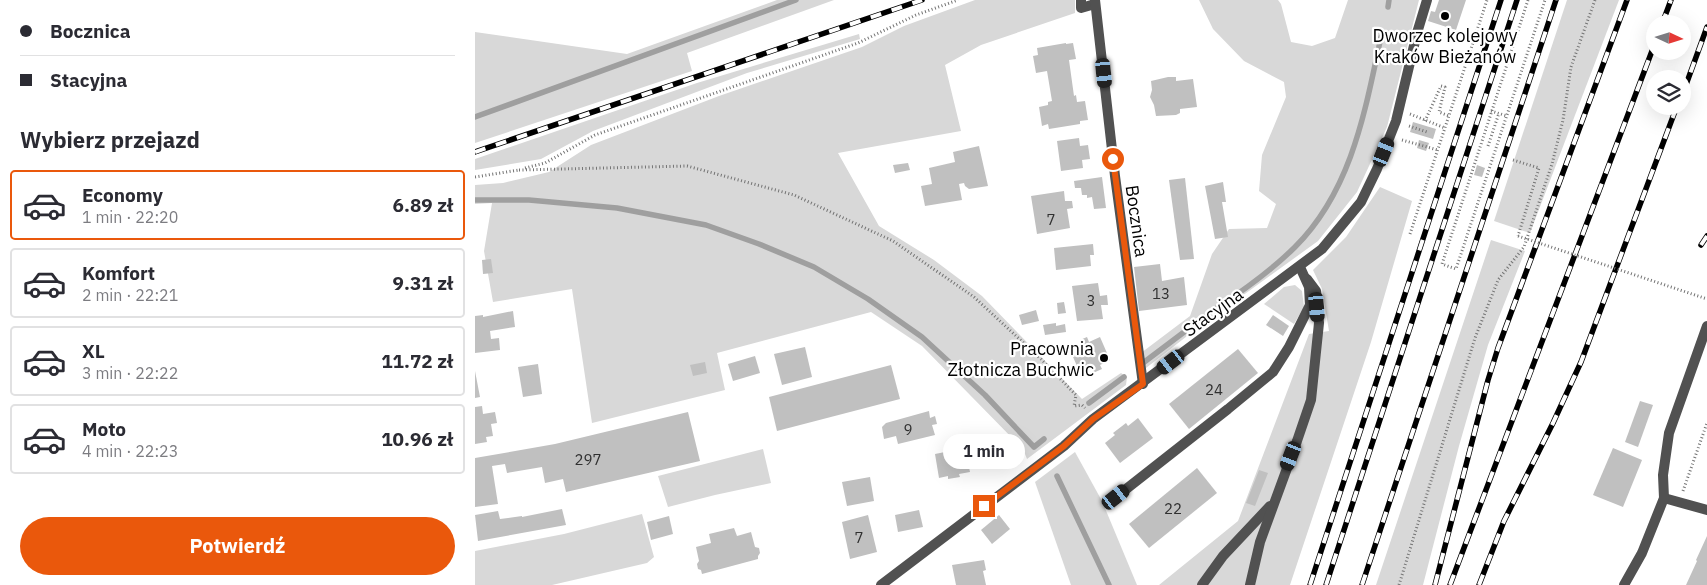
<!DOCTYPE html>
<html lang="pl">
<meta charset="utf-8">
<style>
:root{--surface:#fff;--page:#f2f2f3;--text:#2b2b33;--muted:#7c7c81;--line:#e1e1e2;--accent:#ea580c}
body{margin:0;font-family:"IBM Plex Sans",sans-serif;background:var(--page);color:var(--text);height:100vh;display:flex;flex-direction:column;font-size:19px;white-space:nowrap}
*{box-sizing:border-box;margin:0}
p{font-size:16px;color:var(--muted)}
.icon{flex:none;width:28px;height:28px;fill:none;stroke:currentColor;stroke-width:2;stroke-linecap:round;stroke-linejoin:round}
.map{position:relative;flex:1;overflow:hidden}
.sheet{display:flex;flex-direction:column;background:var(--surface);width:475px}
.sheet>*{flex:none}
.hud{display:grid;align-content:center;height:110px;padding:0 20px;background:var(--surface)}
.needle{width:32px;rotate:94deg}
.controls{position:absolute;left:1171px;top:15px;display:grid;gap:10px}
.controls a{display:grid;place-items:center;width:45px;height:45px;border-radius:50%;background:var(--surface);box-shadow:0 5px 20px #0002;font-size:25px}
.end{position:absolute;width:22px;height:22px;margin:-11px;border:6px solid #ea580c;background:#fff;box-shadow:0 0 0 2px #fff}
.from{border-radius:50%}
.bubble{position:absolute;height:35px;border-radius:18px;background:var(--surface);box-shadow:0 5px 20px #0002;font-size:16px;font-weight:700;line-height:35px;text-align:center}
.car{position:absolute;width:15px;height:30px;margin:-15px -8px;border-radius:6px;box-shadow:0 0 4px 1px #0007;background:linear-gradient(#222 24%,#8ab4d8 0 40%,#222 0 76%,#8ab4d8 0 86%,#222 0)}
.hud b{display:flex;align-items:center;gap:18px;height:48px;font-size:19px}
.hud b+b{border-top:1px solid var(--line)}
.hud i{width:12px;height:12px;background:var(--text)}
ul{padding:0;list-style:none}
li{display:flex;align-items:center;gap:15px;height:70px;margin:0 10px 8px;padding:0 10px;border:2px solid var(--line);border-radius:5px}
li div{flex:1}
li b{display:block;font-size:19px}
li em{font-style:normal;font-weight:700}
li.current{border-color:var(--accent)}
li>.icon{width:45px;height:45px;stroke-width:1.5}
h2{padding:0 20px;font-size:22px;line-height:60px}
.cta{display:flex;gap:10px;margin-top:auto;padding:10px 20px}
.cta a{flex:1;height:58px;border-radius:30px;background:var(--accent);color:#fff;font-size:20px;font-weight:700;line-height:58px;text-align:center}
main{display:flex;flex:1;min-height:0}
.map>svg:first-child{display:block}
.green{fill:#d8d8d8}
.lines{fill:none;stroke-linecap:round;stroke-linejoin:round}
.stream{stroke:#9f9f9f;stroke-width:5.5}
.building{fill:#c0c0c0}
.path{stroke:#737373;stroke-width:3;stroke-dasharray:1 2.5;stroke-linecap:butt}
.service{stroke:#515151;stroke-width:10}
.minor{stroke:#515151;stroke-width:10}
.rail-casing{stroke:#000;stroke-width:5.5}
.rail{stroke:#fff;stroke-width:4;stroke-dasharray:11;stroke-linecap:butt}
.path-bridge{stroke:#737373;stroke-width:3;stroke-dasharray:1 2.5;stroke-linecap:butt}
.route{stroke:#ea580c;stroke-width:6}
.poi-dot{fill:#000;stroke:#fff;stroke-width:2}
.labels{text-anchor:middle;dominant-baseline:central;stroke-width:4.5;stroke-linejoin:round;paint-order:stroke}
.number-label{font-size:15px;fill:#303030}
.poi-label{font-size:18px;fill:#000;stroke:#fff}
.street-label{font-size:18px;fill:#000;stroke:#fff}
</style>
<main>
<section class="sheet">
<div class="hud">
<b><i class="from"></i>Bocznica</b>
<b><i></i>Stacyjna</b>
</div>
<h2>Wybierz przejazd</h2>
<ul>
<li class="current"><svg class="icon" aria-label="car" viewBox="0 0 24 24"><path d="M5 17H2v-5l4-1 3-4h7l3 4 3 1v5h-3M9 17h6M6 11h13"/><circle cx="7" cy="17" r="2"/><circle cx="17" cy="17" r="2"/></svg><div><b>Economy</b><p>1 min · 22:20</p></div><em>6.89 zł</em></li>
<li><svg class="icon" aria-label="car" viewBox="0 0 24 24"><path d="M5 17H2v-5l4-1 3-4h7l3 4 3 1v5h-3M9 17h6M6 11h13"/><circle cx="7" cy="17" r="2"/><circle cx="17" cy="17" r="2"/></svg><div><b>Komfort</b><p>2 min · 22:21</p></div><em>9.31 zł</em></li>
<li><svg class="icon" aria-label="car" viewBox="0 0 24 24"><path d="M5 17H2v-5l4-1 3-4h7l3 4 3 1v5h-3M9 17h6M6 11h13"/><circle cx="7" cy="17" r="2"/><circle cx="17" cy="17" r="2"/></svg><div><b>XL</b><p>3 min · 22:22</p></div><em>11.72 zł</em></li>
<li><svg class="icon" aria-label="car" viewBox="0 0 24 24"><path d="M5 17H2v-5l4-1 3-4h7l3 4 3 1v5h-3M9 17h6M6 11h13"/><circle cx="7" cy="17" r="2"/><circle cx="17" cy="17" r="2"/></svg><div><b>Moto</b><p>4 min · 22:23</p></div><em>10.96 zł</em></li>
</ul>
<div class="cta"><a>Potwierdź</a></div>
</section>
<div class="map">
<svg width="1232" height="585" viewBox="0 0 1232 585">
<rect width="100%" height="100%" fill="#fff"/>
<!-- green -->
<g class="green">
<path d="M302,0h57l-147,53 5,18 -217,72v-111l152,22z"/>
<path d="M500,0h100v13l-94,32 -36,20 16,66 -123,22 41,73 55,34 48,36 100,103 39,-26 6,4 -1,8 -99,74 -4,-10 -101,-103 -51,-34 -154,41 8,37 -133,33 -20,-134 -79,13 -9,-51 8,-48 -17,1v-19l28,-2 46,-11 42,-27 128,-49 143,-49 42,-21z"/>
<path d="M724,0h79l3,4 10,38 21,4 23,-8 13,-38h71l-32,127 -30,65 -39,49 -127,92 -45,35 -6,-3 -3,-9 53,-40 22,-62 17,-25 38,-1 9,-24 -17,-13 3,-36 24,-58 -2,-15 -40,-21 -31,-32z"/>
<path d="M1092,0h52l-89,233 -36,-12z"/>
<path d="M384,34l1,5 -113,34 -154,58 -52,28 -66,11v-11l222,-76z"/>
<path d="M905,187l32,14 -41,141 -81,243h-131l79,-64 71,-187 20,-3 -7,-42 -9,-19 33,-33z"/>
<path d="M1016,240l34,11 -37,94 -29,101 -36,139h-47z"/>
<path d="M820,285l7,6 2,16 -10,17 -30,-20 20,-17z"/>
<path d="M288,449l8,34 -56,12 -47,12 -10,-31z"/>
<path d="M600,452l27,49 35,84h-66l-36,-103z"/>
<path d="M167,514l12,43 -7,6 -95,22h-77v-34l89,-17z"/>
</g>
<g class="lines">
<!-- stream -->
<g class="stream">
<path d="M913,7l1,-7"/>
<path d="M0,117l321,-117"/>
<path d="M0,200h54l88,8 89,17 53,19 55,23 54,32 54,38 63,58 49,52 10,-8"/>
<path d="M742,308c27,-18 55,-38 78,-61 57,-57 70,-136 86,-210"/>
<path d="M668,363l61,-46"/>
<path d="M614,403l35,-26"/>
<path d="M582,476l52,109"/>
</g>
</g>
<!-- building -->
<g class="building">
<path d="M964,0h27l-10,30 -28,-9 3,-10 4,1z"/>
<path d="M591,43v1l7,-1 3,16 -7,1 5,36 2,-1 1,7 8,-1 3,19 -8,1v3l-31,5 -1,-5 -6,2 -3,-19 9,-2v-3l4,-1 -5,-30 -11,2 -3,-17 5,-1 -1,-7z"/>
<path d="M693,77h8v4l17,-2 4,28 -17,2v4l-4,2 -20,1 -2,-11 -4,-8 2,-7 -1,-9z"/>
<path d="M938,122l23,7 -3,10 -23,-7z"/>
<path d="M604,138l1,8 8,-1 2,14 -8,1 1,8 -22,3 -4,-30z"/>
<path d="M944,140l10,3 -3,8 -9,-3z"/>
<path d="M504,146l9,40 -19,3 -4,-3 -1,-3 -5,1 3,16 -37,6 -4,-20 11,-2 -3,-16 26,-6 -2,-10z"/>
<path d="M433,163l2,7 -15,3 -2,-8z"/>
<path d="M1002,165l8,3 -3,9 -8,-2z"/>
<path d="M627,177l4,31 -12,1 -2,-12 -5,1v-3h-5l-1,-7h-6l-1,-7z"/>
<path d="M710,178l9,81 -14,1 -11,-80z"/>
<path d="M748,182l3,20h-4l6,35 -13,2 -10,-53z"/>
<path d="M589,191l1,10h7l1,7 -6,1 3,19 -33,6 -6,-38z"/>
<path d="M618,244l1,11h-4l1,11 -35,4 -2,-22z"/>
<path d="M16,259l2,14 -10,1 -1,-14z"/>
<path d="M685,264l2,17 22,-4 3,28 -48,6 -5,-44z"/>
<path d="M623,283l2,13 7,-1 1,10h-7l2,14 -26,2 -5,-35z"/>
<path d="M589,302l2,11 -8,1 -1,-11z"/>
<path d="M561,310l3,11 -17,4 -3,-10z"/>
<path d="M38,311l2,16 -25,4 1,8 8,-1 1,12 -25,3v-37l8,-1v2z"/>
<path d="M798,315l16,11 -6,10 -17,-11z"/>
<path d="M581,323v3l9,-2 1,8 -21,3 -2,-10z"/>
<path d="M612,337l2,5 11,-5 10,23 -10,5 2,4 -9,4 -2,-5 -11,5 -10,-23 11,-5 -1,-5z"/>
<path d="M330,347l7,30 -30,8 -8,-31z"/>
<path d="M763,349l20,24 -69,56 -20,-25z"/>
<path d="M280,356l5,17 -27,8 -5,-17z"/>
<path d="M230,362l2,11 -14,3 -3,-11z"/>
<path d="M63,364l4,30 -19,3 -5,-30z"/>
<path d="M416,365l9,34 -123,32 -8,-34z"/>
<path d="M0,371l5,26 -5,1z"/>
<path d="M1165,401l13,4 -15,42 -13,-5z"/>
<path d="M7,406l1,8 12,-2 2,11 -6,1 2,12 -7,1 1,5 -12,2v-37z"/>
<path d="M454,411l1,7 5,-2 2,8 -5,1 3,10 -37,9 -2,-8 -12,3 -2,-12 4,-4z"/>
<path d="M213,412l12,49 -134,31 -3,-13 -18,4 -3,-16 -35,6 -2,-9 -13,2 6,38 -23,3v-49l80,-14z"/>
<path d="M663,418l15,20 -33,25 -15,-20 10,-8 -2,-2 13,-10 2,3z"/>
<path d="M490,448l5,24 -11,2 1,3 -12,2v-3l-9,2 -4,-24z"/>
<path d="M1138,448l29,12 -19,47 -30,-12z"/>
<path d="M722,468l20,25 -68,55 -20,-24z"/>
<path d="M784,470l9,3 -13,33 -9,-3z"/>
<path d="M395,477l4,24 -27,5 -5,-24z"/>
<path d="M87,509l4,16 -88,16 -3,-26 23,-4 2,8 22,-3v1z"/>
<path d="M444,510l4,17 -25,5 -3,-17z"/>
<path d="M393,515l9,37 -27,7 -8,-37z"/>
<path d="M524,515l11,14 -18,15 -11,-14z"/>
<path d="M194,516l4,18 -22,6 -4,-18z"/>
<path d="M259,528l3,8 14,-4 4,15 4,1 1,5 -2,3v3l-56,15 -1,-4 -3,-1 -1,-5 2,-3 -3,-14 15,-4 -2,-9z"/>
<path d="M1232,536v49h-21l11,-24 -1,-1z"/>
<path d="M509,560l2,10 -3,1 3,14h-30l-4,-20z"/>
</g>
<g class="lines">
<!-- path -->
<g class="path">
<path d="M1053,0l-86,264 14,5 89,-269"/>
<path d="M1016,111l16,5"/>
<path d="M935,114l35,14"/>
<path d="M950,121l16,-35 4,1 -6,25 10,4"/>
<path d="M934,126l18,6"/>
<path d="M927,140l36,10"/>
<path d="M1013,146l11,-33"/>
<path d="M1038,160l26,8 -21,68"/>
<path d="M50,168l20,-5 50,-28 263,-92 58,-28 42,-15"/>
<path d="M44,170l168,-4 107,29 99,46 81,56 67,62 35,36 -2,11 8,-1 3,3"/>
<path d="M0,177l44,-7"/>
<path d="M935,234l77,-234"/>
<path d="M1208,491l24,-68"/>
<path d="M924,585l76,-247 23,-58 26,-33 28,-83 11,-44 8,-53 24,-67"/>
</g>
<!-- service -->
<g class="service">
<path d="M641,497l112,-88 45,-37 16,-25 21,-42 -1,-18 -9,-20"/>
<path d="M1189,498l43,12"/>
<path d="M727,585l21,-29 47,-50"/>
<path d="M775,585l10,-43 37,-101 14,-41 8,-77 -3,-32 -9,-12"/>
<path d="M1149,585l18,-32 22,-55 -1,-23 6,-42 38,-107"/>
</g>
<!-- minor -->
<g class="minor">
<path d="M606,0v8l14,-4"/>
<path d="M620,0l20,176 28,208"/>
<path d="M406,585l183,-139 29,-27 229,-170 39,-47 16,-33 19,-48 21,-88 10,-33"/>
</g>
<!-- rail casing -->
<g class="rail-casing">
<g id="rail">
<path d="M1187,24l9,-24"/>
<path d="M1208,93l24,-66"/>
<path d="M0,152l447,-152"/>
<path d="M1226,245l6,-9"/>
<path d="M835,585l191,-585"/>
<path d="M851,585l191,-585"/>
<path d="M887,585l194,-585"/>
<path d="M960,585l53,-205 10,-32 129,-348"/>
<path d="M975,585l205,-542"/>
<path d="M1004,585l25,-64 49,-98 28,-61 96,-256"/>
</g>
</g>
<!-- rail -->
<use href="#rail" class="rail"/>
<!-- path-bridge -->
<path class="path-bridge" d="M1043,236l189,63"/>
</g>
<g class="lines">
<!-- route -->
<path class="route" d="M509,506l80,-60 29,-27 50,-35 -30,-225"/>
</g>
<!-- markers -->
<g class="poi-dot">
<circle cx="970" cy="16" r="5"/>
<circle cx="629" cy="358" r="5"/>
</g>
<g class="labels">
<!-- number labels -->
<g class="number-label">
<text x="576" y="219">7</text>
<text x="686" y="293">13</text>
<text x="616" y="300">3</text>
<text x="739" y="389">24</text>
<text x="433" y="429">9</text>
<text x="113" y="459">297</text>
<text x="698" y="508">22</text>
<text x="384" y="537">7</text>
</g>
<!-- poi labels -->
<g class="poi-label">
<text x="970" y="35">Dworzec kolejowy<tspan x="970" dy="21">Kraków Bieżanów</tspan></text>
<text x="619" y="348" text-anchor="end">Pracownia<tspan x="619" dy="21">Złotnicza Buchwic</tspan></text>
</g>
<!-- street labels -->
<g class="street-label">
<text transform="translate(662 221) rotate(82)">Bocznica</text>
<text transform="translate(738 312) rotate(-36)">Stacyjna</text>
</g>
</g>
</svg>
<div class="controls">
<a><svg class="needle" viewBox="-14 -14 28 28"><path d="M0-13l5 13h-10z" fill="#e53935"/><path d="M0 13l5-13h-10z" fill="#7c7c81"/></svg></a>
<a><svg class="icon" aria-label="layers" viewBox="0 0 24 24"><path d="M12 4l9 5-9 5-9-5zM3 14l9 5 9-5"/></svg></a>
</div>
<i class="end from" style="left:638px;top:159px"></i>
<i class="end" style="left:509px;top:506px"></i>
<div class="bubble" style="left:468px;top:434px;width:82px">1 min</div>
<i class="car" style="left:629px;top:73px;rotate:174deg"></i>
<i class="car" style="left:909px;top:152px;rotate:22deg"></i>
<i class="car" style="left:842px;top:307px;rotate:175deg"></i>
<i class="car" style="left:696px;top:362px;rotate:233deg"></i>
<i class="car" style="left:816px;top:456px;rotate:201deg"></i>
<i class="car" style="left:641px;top:497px;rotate:52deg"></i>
</div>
</main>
